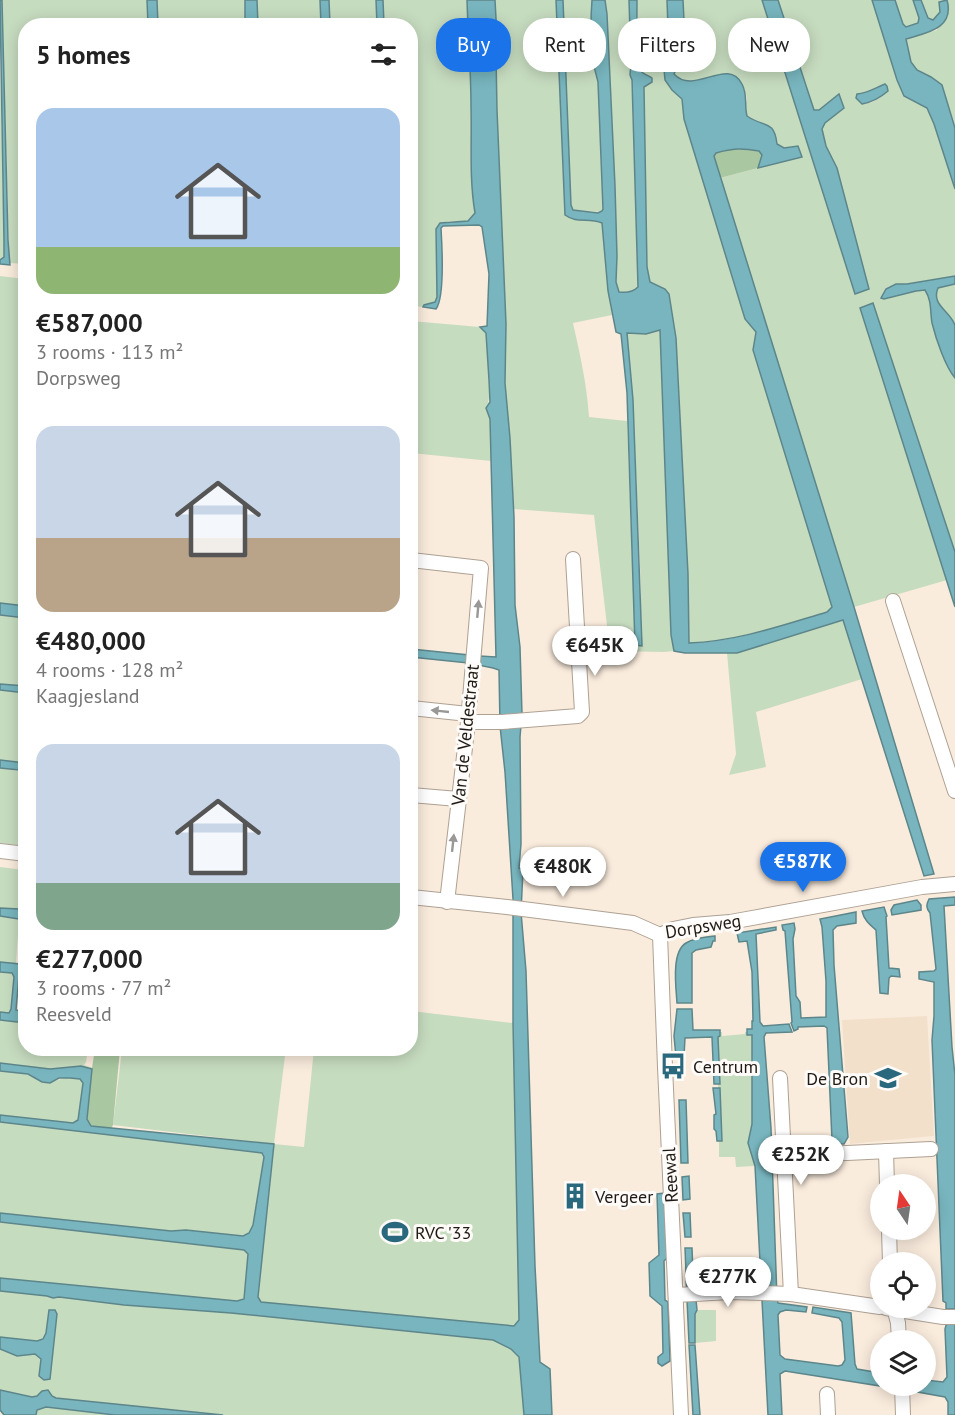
<!DOCTYPE html>
<meta charset="utf-8">
<style>
body{margin:0;font-family:"PT Sans",sans-serif;background:#f2f2f2;color:#222;height:100vh;display:flex;flex-direction:column;font-size:22px;white-space:nowrap}
*{box-sizing:border-box;margin:0}
p{font-size:20px;color:#767676}
.icon{flex:none;width:33px;height:33px;fill:none;stroke:currentColor;stroke-width:2;stroke-linecap:round;stroke-linejoin:round}
.map{position:relative;flex:1;overflow:hidden}
.sheet{position:absolute;left:18px;top:18px;width:400px;height:1038px;display:flex;flex-direction:column;background:#fff;border-radius:24px;box-shadow:0 3px 15px #0003}
.sheet>*{flex:none}
.top-card{position:absolute;left:436px;top:18px;width:428px;height:54px;display:flex;gap:12px}
.needle{width:39px;rotate:347deg}
.controls{position:absolute;left:870px;top:1174px;display:grid;gap:12px}
.controls a{display:grid;place-items:center;width:66px;height:66px;border-radius:50%;background:#fff;box-shadow:0 3px 15px #0003;font-size:30px}
.price{position:absolute;translate:-50% -51px;padding:0 14px;border-radius:21px;background:#fff;color:#222;font-size:20px;line-height:39px;filter:drop-shadow(0 2px 3px #0008)}
.price::after{content:'';position:absolute;left:50%;top:36px;width:18px;height:14px;margin-left:-9px;background:inherit;clip-path:polygon(0 0,100% 0,50% 100%)}
.price.current{background:#1a73e8;color:#fff}
ul{padding:0;list-style:none}
li{display:grid;align-content:center;gap:12px;height:318px;padding:0 18px}
li span{display:grid;place-items:center;height:186px;border-radius:18px;color:#555}
li>.icon{margin-inline-start:auto}
span .icon{width:108px;height:108px;fill:#fffc;stroke-width:1}
li b{font-size:26px}
h2{display:flex;justify-content:space-between;align-items:center;height:72px;padding:0 18px;font-size:26px}
.pill{padding:0 21px;border-radius:24px;background:#fff;box-shadow:0 3px 15px #0003;font-size:21px;line-height:54px}
.pill.current{background:#1a73e8;color:#fff}
.map>svg:first-child{display:block}
.built{fill:#f3e0cb}
.green{fill:#c6dcbf;fill-rule:evenodd}
.forest{fill:#a9c8a1}
.water{fill:#78b5be;stroke:#5d868b;stroke-width:1.5}
.lines{fill:none;stroke-linecap:round;stroke-linejoin:round}
.minor-casing{stroke:#aea193;stroke-width:16}
.minor{stroke:#fff;stroke-width:14}
.oneway{fill:#9a9896}
.labels{text-anchor:middle;dominant-baseline:central;stroke-width:6;stroke-linejoin:round;paint-order:stroke}
.street-label{font-size:18px;fill:#1f1a15;stroke:#fefbf8}
.poi-label{font-size:18px;fill:#1f1a15;stroke:#fefbf8;text-anchor:start}
</style>
<div class="map">
<svg width="955" height="1415" viewBox="0 0 955 1415">
<rect width="100%" height="100%" fill="#faecdd"/>
<!-- built -->
<path class="built" d="M927,1016l7,120 -84,8 -8,-124z"/>
<!-- green -->
<g class="green">
<path d="M2,0h145l1,25 -122,1 -1,238 -15,-1 -1,-7z"/>
<path d="M157,0h88v25h-87z"/>
<path d="M257,0h63l1,25h-63z"/>
<path d="M329,0h47l1,25h-47z"/>
<path d="M383,0h84c1,36 4,71 4,107 1,35 -2,71 4,106l-7,8h-20l-12,8 1,68 -2,5 -11,3 -1,2 -10,-1 1,-2 -3,-3v-275l-27,-1z"/>
<path d="M495,0h61l9,215c12,9 24,2 37,8l6,68 4,24 -39,8c7,31 14,62 16,94l38,4 8,223 6,2v-56l-8,-190 -6,-68 9,1 24,-3 11,305 3,16 -10,1 -54,-1 -16,-136 -81,-6 -3,-71 -5,-55 1,-59 -9,-214 -1,-54 1,-19z"/>
<path d="M563,0h29c-2,27 -2,56 6,82l5,127 -2,3 -28,-2 -2,-5z"/>
<path d="M605,0h24l9,287c-5,5 -12,5 -19,5l-3,-10 1,-26 -2,-70 -8,-172z"/>
<path d="M637,0h30l2,56 -5,13 8,21 10,9 2,20 61,200 11,13 -3,18 79,257 -5,5c-47,14 -89,29 -138,31l-1,-69 -12,-236 -11,-49 -15,-7 -3,-15 -3,-180 8,-5 -3,-7c-3,-1 -6,-1 -8,-4 -6,-7 -4,-59 -4,-71z"/>
<path d="M683,0h79l94,293 12,-4 -31,-121 -11,-22 -4,-17 3,-6 19,-15 -5,-14 -20,16h-5l-2,-3 -34,-107h94l25,80 7,16 23,12 7,16 21,65v87l-48,8h-11l-7,4 -5,11 32,-8 9,-1 6,16 1,16 20,53 3,3v174l-82,-248 -12,4 86,272 -93,27 -134,-429 81,-21 -3,-11 -14,2 -8,-4c-1,-24 -13,-17 -29,-28l-2,-8 2,-10 -4,-13 -18,-12c-15,4 -38,14 -51,1l2,-4 10,-7zM885,84l2,2 1,4c-8,8 -19,18 -30,11l-1,-7c11,-1 18,-6 28,-10z"/>
<path d="M895,0h18l6,18 -1,5 -12,4 -3,-3z"/>
<path d="M921,0h34v128l-13,-43 -11,-8 -14,-6 -6,-9 -5,-23 31,-9 3,-18 -7,8 -5,-2z"/>
<path d="M0,59l4,183v16l-4,2z"/>
<path d="M0,276l25,3v327l-25,-3z"/>
<path d="M955,284v41c-3,-4 -6,-9 -10,-13 -6,-8 -11,-13 -8,-24z"/>
<path d="M411,321l69,6 6,6c1,16 8,63 0,75l4,11 1,42 -80,-8z"/>
<path d="M0,615l25,3v68l-25,-2z"/>
<path d="M843,620l19,59 -106,33 10,55 -37,8 7,-21 -9,-101h10z"/>
<path d="M0,690l25,3v70l-25,-3z"/>
<path d="M0,768l23,4 -3,38 5,-26v62l-25,-3z"/>
<path d="M0,867l24,3 -4,40 -20,-2z"/>
<path d="M0,916l19,4 -3,44 -16,-2z"/>
<path d="M0,972l12,1 2,4 -3,32 -2,4 -9,-1z"/>
<path d="M411,1011l102,12 6,297 -4,6 -254,-24 -3,-5 16,-153 -161,-19 9,-76 105,-1 58,8 -11,88 30,3 10,-98 97,-1z"/>
<path d="M0,1020l25,3 1,25 62,1 -2,13 -2,3 6,2 -1,2 -8,-3 -31,3 -50,-6z"/>
<path d="M720,1032h2v4l23,-2v-2h2v3l5,-1v90l-4,19 7,23 -19,1 -1,-10h-16v-16l3,-1 -2,-51 -2,-1v-4l2,-1 -2,-47 2,-1z"/>
<path d="M0,1071c9,1 20,1 29,4 6,2 11,7 18,7 11,1 24,-11 36,0l-5,39 -5,3 -73,-9z"/>
<path d="M0,1122l262,31 2,4 -11,68 -4,8c-14,6 -29,0 -44,-1 -11,-2 -23,-2 -34,-1l-171,-18z"/>
<path d="M0,1222l244,28 4,3 -4,46 -7,2 -237,-23z"/>
<path d="M0,1291l47,5 6,2 6,-1 65,8 107,8 262,27 18,9 8,8 5,58h-301l-167,-17 -4,-2 -20,1 -32,-7v-41l17,7 18,-2 6,5 9,19 7,-64 -1,-3 -6,-1 -4,23 -3,6 -6,2 -37,-4z"/>
<path d="M697,1310h19v31l-21,2v-29z"/>
<path d="M46,1407l69,8h-79l1,-5z"/>
</g>
<!-- forest -->
<g class="forest">
<path d="M742,148l17,3 3,4 -4,13 -38,10 -6,-22 2,-3 11,-3z"/>
<path d="M95,1049h25l-7,76 -2,4 -20,-3 -4,-7 5,-49 -3,-1 1,-2 2,1z"/>
</g>
<!-- water -->
<g class="water">
<path d="M0,0h2l6,240 2,25 -10,-1v-4l4,-3v-15z"/>
<path d="M147,0h10l1,25h-10z"/>
<path d="M245,0h12l1,25h-13z"/>
<path d="M320,0h9l1,25h-9z"/>
<path d="M376,0h7l1,25h-7z"/>
<path d="M467,0h28l2,37 -1,19 1,54 9,214 -1,59 5,55 4,79 1,88 5,42 2,67 -2,23 1,107 -2,24 4,2 -2,42 5,59 9,295 5,96 10,7 2,46h-28l-5,-58 -8,-8 -18,-9 -262,-27 -107,-8 -65,-8 -6,1 -6,-2 -47,-5v-13l237,23 7,-2 4,-45 -4,-4 -244,-28v-9l171,18 15,-1 57,6 6,-3 4,-8 11,-68 -2,-4 -262,-31v-7l73,8 5,-3 5,-37 -3,-4 -10,-1h-11l-9,5 -8,-1 -14,-8 -28,-3v-8l50,6 31,-3 11,3 -5,50 4,7 183,18 -16,153 3,5 253,24 5,-6 -6,-297v-124l-8,-127 -5,-46 -1,-56 -6,-2 -15,-3 2,-9 16,1 -6,-238 -4,-11 4,-6 -1,-22 -3,-47 -6,-6 7,-1 2,-52 -7,-47 -3,-2 -36,1 -2,2c1,17 4,69 -5,81l-13,-2 1,-2 11,-3 2,-5 -1,-68 4,-6 28,-2 7,-8c-6,-35 -3,-71 -4,-106 0,-36 -3,-71 -4,-107z"/>
<path d="M556,0h7l8,205 2,5 25,3 4,-2 1,-2 -5,-127c-8,-26 -8,-55 -6,-82h13l2,14 8,172 2,70 -1,26 3,10c7,1 14,0 19,-5l-6,-207 -2,-5 1,-12 -2,-63h8c0,13 -1,62 3,70 2,4 8,5 12,8v4l-8,5 3,180 3,15 15,7 4,5 7,44 12,236 1,69c49,-2 91,-17 138,-31l5,-5 -79,-257 3,-18 -11,-13 -61,-200 -2,-20 -10,-9 -7,-10 -1,-11 5,-13 -2,-56h16l3,63 -10,7 -2,4c20,22 54,-18 68,10 6,11 2,21 5,32 17,12 27,3 30,28l7,4 14,-2 4,11 -44,11 4,-13 -3,-4c-17,-3 -26,-3 -43,2l-2,3 140,451 80,267 -10,2 -81,-256 -106,33h-52l-11,-2 -3,-16 -11,-305 -14,4 -19,-1 6,67 9,246 -7,-1 -8,-252 -6,-59 -5,-2 -8,-41 -6,-68c-13,-6 -25,1 -37,-8z"/>
<path d="M762,0h16l36,110h5l20,-16 5,14 -19,15 -3,6 4,17 11,22 32,121 -14,5z"/>
<path d="M872,0h23l8,24 3,3 12,-4 1,-5 -6,-18h8l7,18 5,2 7,-8 -1,-10 8,-2c8,29 -21,33 -41,39l5,23 6,8 14,7 11,8 13,43v61l-21,-65 -7,-16 -23,-12 -7,-16z"/>
<path d="M885,84l2,2 1,5c-8,7 -15,11 -26,13l-6,-6 1,-4c11,-1 18,-6 28,-10z"/>
<path d="M955,276v8l-17,4c-7,17 11,22 17,37 0,7 0,42 0,53 -10,-12 -19,-39 -23,-55 -2,-11 0,-22 -7,-33l-9,1 -32,8 -3,-1 5,-9 10,-5h11z"/>
<path d="M873,303l82,249v55l-95,-299z"/>
<path d="M0,603l25,3v12l-25,-3z"/>
<path d="M411,649l58,6 -1,8 -57,-6z"/>
<path d="M0,684l25,2v7l-25,-3z"/>
<path d="M0,760l25,3v21l-6,34 4,-46 -4,-2 -19,-2z"/>
<path d="M955,897v8l-11,1 8,141 3,28v234h-9v-6l-3,-2 -11,-261 2,-24v-34l-15,-3v-7l15,-1 2,-2 -6,-56c-4,-5 -4,-8 -1,-14z"/>
<path d="M917,900l4,5v5l-29,5 -1,-5 3,-5z"/>
<path d="M884,907l3,9 -1,1 3,51 10,1 1,8 -9,-1 -2,2 -1,16 -8,-1 -4,-63c-7,-6 -12,-10 -14,-19z"/>
<path d="M0,908l19,1 2,3h4v8l-25,-4z"/>
<path d="M856,912v11l-19,3 -4,4 1,35 14,172 -4,7h-8l-4,-4 -5,-112 -3,-2 -26,1v2l-4,2 -3,-8 1,-1 -7,-91 -2,-1 -1,-5 12,-2 1,6 -2,10 3,57 4,6 1,16 25,-1v-36l-4,-54 -2,-8z"/>
<path d="M776,927v3l-20,4 4,88 3,4 26,-2 3,8 -26,1 -2,4 7,91 6,171 1,4 29,4 -1,5 -20,-2 -6,2 -2,3 2,40 5,4 53,7 4,-1 3,-5 -3,-38 -3,-4 -27,-5 1,-6 38,6 4,51 2,5 23,4v13h13v2l-108,-17 -5,3 2,41h-14l-13,-249 -7,-23 4,-19v-89h-5v-6h5v-8h1l-1,-49 -5,-31 -8,1 -2,-9z"/>
<path d="M715,936v5h-2l-2,6 -15,3 -4,3v50h-15c-1,-16 -6,-51 9,-60 8,-5 19,-6 29,-7z"/>
<path d="M0,962l20,2 -4,46 9,2v11l-25,-3v-8l9,1 2,-4 3,-32 -2,-4 -12,-1z"/>
<path d="M677,1009h15l1,21h27v6l-2,1 2,47h-6l-2,-47 -27,1 -1,18 -8,1 -2,-21z"/>
<path d="M713,1088h7l2,53h-5l-1,-10 -2,-2v-14l2,-1z"/>
<path d="M679,1100h7l2,63h-7z"/>
<path d="M689,1176l1,23 -7,1 -1,-23z"/>
<path d="M664,1193l3,65 -3,3 1,39 3,2 2,59 -8,5 -4,-3v-6l5,-4 -1,-47 -12,-10 -1,-33 10,-8 -2,-61z"/>
<path d="M683,1213h7l1,24h-6z"/>
<path d="M685,1248h7l1,25h-7z"/>
<path d="M686,1278h8l3,32 -2,4v29h-6z"/>
<path d="M49,1310h6l2,4 -7,65 -6,1 -5,-4 2,-17 -6,-5 -18,2 -17,-7v-12l37,4 6,-2 3,-6z"/>
<path d="M955,1321v94h-7v-13l-3,-5 -33,-6 -1,-5h15v-6l17,2 4,-5 -2,-48 2,-7z"/>
<path d="M689,1345h6l5,70h-7z"/>
<path d="M0,1390l32,7 5,-1 5,-5 6,-1 4,6 4,2 167,17h-108l-69,-8 -9,3 -1,5h-32l-4,-5z"/>
</g>
<g class="lines">
<!-- minor casing -->
<g class="minor-casing">
<g id="minor">
<path d="M411,560l70,8 -13,154 -21,180"/>
<path d="M893,601l62,190"/>
<path d="M411,708l57,6"/>
<path d="M468,722h34l76,-6 4,-4 -9,-153"/>
<path d="M411,795l47,4"/>
<path d="M0,851l26,3"/>
<path d="M411,897l96,10 126,16 27,12 13,-6 20,-4 37,-3 192,-35 33,-3"/>
<path d="M660,935l5,132 16,348"/>
<path d="M780,1078l11,216"/>
<path d="M886,1151l1,34"/>
<path d="M784,1156l147,-7"/>
<path d="M889,1230l1,33"/>
<path d="M676,1295l54,-3 61,2 89,13"/>
<path d="M886,1308l57,9h12"/>
<path d="M894,1308l4,15 1,18"/>
<path d="M902,1386l1,29"/>
<path d="M827,1394l1,21"/>
</g>
</g>
<!-- minor -->
<use href="#minor" class="minor"/>
</g>
<!-- one-way arrows -->
<defs><path id="oneway-solid" d="M-6-.8H1V-3.2L6.5 0L1 3.2V.8H-6Z" transform="scale(1.5)"/></defs>
<g class="oneway">
<use href="#oneway-solid" transform="translate(478 609) rotate(-85)"/>
<use href="#oneway-solid" transform="translate(440 711) rotate(-174)"/>
<use href="#oneway-solid" transform="translate(453 843) rotate(-84)"/>
</g>
<!-- icons -->
<defs>
<g id="bus-bare" transform="scale(2.07)"><path d="M-5-6H5V4H4V6H2V4H-2V6H-4V4H-5ZM-3.5-4V0h7V-4ZM-3.5 1.2v1.5H-2V1.2ZM2 1.2v1.5H3.5V1.2Z" fill="#2a687e" stroke="#fefbf8" stroke-width="2.5" paint-order="stroke"/></g>
<g id="school-bare" transform="scale(2.07)"><path d="M0-5L7-2L0 1L-7-2ZM-4 1L0 2.5L4 1V4Q0 6-4 4Z" fill="#2a687e" stroke="#fefbf8" stroke-width="2.5" paint-order="stroke"/></g>
<g id="building-bare" transform="scale(2.07)"><path d="M-4-6H4V6H1V3H-1V6H-4ZM-2.5-4.3h1.7v1.8h-1.7ZM.8-4.3h1.7v1.8H.8ZM-2.5-1h1.7V.8h-1.7ZM.8-1h1.7V.8H.8Z" fill="#2a687e" stroke="#fefbf8" stroke-width="2.5" paint-order="stroke"/></g>
<g id="stadium-bare" transform="scale(2.07)"><path d="M0-5a6.5 5 0 1 0 0 10a6.5 5 0 1 0 0-10ZM-3.5-1.8h7v3.6h-7Z" fill="#2a687e" stroke="#fefbf8" stroke-width="2.5" paint-order="stroke"/></g>
</defs>
<g fill-rule="evenodd">
<use href="#bus-bare" x="673" y="1066"/>
<use href="#school-bare" x="888" y="1078"/>
<use href="#building-bare" x="575" y="1196"/>
<use href="#stadium-bare" x="395" y="1232"/>
</g>
<g class="labels">
<!-- street labels -->
<g class="street-label">
<text transform="translate(465 735) rotate(-84)">Van de Veldestraat</text>
<text transform="translate(703 926) rotate(-9)">Dorpsweg</text>
<text transform="translate(670 1175) rotate(-93)">Reewal</text>
</g>
<!-- poi labels -->
<g class="poi-label">
<text x="693" y="1066">Centrum</text>
<text x="868" y="1078" text-anchor="end">De Bron</text>
<text x="595" y="1196">Vergeer</text>
<text x="415" y="1232">RVC '33</text>
</g>
</g>
</svg>
<div class="controls">
<a><svg class="needle" viewBox="-14 -14 28 28"><path d="M0-13l5 13h-10z" fill="#e53935"/><path d="M0 13l5-13h-10z" fill="#767676"/></svg></a>
<a><svg class="icon" aria-label="locate" viewBox="0 0 24 24"><circle cx="12" cy="12" r="6"/><path d="M12 2v4M12 18v4M2 12h4M18 12h4"/></svg></a>
<a><svg class="icon" aria-label="layers" viewBox="0 0 24 24"><path d="M12 4l9 5-9 5-9-5zM3 14l9 5 9-5"/></svg></a>
</div>
<b class="price" style="left:595px;top:677px">€645K</b>
<b class="price current" style="left:803px;top:893px">€587K</b>
<b class="price" style="left:563px;top:898px">€480K</b>
<b class="price" style="left:801px;top:1186px">€252K</b>
<b class="price" style="left:728px;top:1308px">€277K</b>
<div class="top-card">
<a class="pill current">Buy</a>
<a class="pill">Rent</a>
<a class="pill">Filters</a>
<a class="pill">New</a>
</div>
<section class="sheet">
<h2>5 homes<svg class="icon" aria-label="filters" viewBox="0 0 24 24"><path d="M4 7h16M4 17h16"/><circle cx="9" cy="7" r="2"/><circle cx="15" cy="17" r="2"/></svg></h2>
<ul>
<li><span style="background:linear-gradient(#a9c7e8 75%,#8fb573 0)"><svg class="icon" aria-label="home" viewBox="0 0 24 24"><path d="M3 11l9-7 9 7M6 9v11h12V9"/></svg></span><div><b>€587,000</b><p>3 rooms · 113 m²</p><p>Dorpsweg</p></div></li>
<li><span style="background:linear-gradient(#c9d6e8 60%,#b9a48a 0)"><svg class="icon" aria-label="home" viewBox="0 0 24 24"><path d="M3 11l9-7 9 7M6 9v11h12V9"/></svg></span><div><b>€480,000</b><p>4 rooms · 128 m²</p><p>Kaagjesland</p></div></li>
<li><span style="background:linear-gradient(#c9d6e8 75%,#7fa58c 0)"><svg class="icon" aria-label="home" viewBox="0 0 24 24"><path d="M3 11l9-7 9 7M6 9v11h12V9"/></svg></span><div><b>€277,000</b><p>3 rooms · 77 m²</p><p>Reesveld</p></div></li>
</ul>
</section>
</div>
